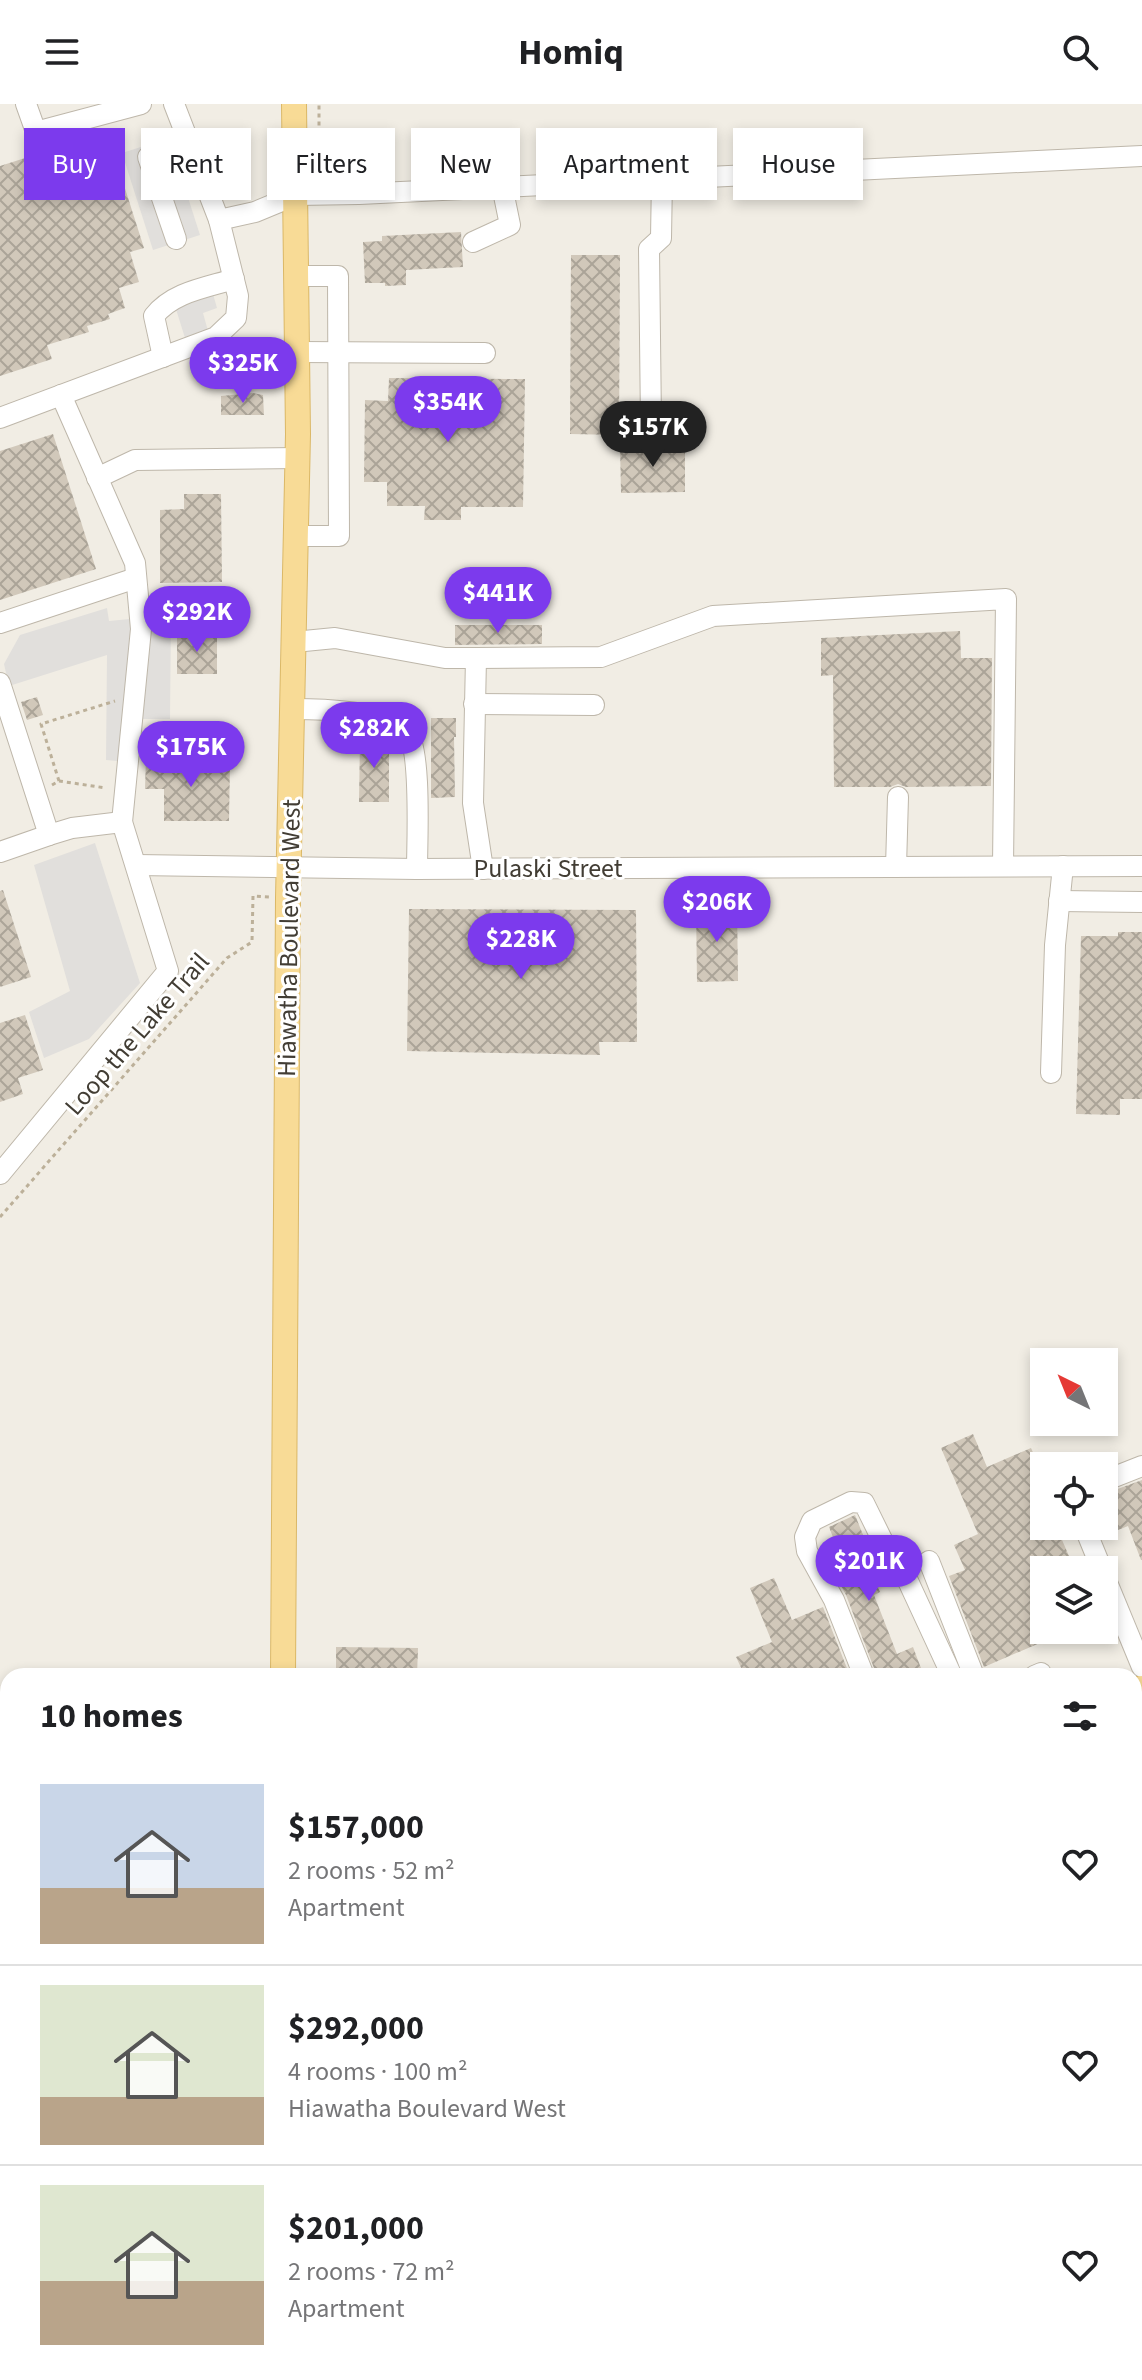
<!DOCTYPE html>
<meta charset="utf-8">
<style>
body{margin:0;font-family:"Source Sans 3",sans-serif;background:#f6f6f6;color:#202124;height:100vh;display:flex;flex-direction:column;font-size:30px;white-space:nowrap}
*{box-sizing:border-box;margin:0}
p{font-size:26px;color:#757577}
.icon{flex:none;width:44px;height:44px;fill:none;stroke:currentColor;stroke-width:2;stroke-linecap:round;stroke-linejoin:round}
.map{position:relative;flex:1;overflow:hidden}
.side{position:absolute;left:0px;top:1564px;width:1142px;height:712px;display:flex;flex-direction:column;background:#fff;border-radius:24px 24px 0 0;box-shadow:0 4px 12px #0003}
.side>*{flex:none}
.top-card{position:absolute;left:24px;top:24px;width:1094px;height:72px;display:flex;gap:16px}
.needle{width:52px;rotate:317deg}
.controls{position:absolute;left:1030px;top:1244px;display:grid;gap:16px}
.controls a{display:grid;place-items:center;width:88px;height:88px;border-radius:0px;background:#fff;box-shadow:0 4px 12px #0003;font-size:40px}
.price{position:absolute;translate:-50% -68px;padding:0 18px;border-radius:28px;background:#7c3aed;color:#fff;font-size:26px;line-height:52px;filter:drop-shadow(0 2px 4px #0008)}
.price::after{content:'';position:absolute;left:50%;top:48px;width:24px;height:18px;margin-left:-12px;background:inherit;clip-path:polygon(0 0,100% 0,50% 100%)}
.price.on{background:#222;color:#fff}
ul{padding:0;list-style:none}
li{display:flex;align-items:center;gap:24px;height:200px;padding:0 40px}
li+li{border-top:2px solid #e0e0e0}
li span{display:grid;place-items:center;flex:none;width:224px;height:160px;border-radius:0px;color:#555}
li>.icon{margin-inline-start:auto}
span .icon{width:96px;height:96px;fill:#fffc;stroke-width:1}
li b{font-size:34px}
h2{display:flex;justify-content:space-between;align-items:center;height:96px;padding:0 40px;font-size:34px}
.tag{padding:0 28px;border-radius:0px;background:#fff;box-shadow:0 4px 12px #0003;font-size:28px;line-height:72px}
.tag.on{background:#7c3aed;color:#fff}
header{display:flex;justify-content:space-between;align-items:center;height:104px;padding:0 40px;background:#fff;font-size:36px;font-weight:700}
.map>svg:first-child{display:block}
.parking{fill:#e1dfdc}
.building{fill:url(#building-cross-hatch)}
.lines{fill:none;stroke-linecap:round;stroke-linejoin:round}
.minor-casing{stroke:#beb7aa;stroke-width:22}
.major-casing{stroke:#dbb867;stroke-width:26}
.highway-casing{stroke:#d39a3c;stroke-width:30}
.path{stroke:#bcb099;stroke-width:3;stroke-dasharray:4 4;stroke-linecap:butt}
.minor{stroke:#fff;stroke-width:20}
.major{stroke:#f8db96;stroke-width:24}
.highway{stroke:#f5c66b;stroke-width:28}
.labels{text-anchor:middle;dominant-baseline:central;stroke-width:6;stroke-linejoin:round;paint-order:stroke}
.street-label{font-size:26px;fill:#423d34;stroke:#fff}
</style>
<header><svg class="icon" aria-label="menu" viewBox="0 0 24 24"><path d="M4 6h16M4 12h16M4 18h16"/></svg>Homiq<svg class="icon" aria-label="search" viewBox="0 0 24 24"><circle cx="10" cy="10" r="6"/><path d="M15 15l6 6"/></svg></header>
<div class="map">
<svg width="1142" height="2276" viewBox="0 0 1142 2276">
<defs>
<pattern id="building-cross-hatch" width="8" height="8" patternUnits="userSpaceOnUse" patternTransform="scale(2)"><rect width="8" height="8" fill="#d1c8ba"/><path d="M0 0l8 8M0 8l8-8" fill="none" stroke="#aba498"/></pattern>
</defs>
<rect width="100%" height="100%" fill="#f1ede4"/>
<!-- parking -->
<g class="parking">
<path d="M169,34l31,97 -47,15 -31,-97z"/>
<path d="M213,190l4,14 -14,5 5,18 -23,7 -10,-32z"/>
<path d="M107,504l2,13 62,-6 -1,104h-38l-4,43 -22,-2 1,-105 -98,31 -5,-22 16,-29z"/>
<path d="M95,739l45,140 -51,56 -45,19 -15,-46 41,-21 -36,-126z"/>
</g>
<!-- building -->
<g class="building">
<path d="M107,28l37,116 -14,4 9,30 -20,6 6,20 -17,6 2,5 -23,7 2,6 -42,13 5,14 -52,17v-210z"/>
<path d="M461,128l2,35 -57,3v15l-21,1v-3h-20l-2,-41 19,-1v-5z"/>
<path d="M571,151h49l-1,180 -49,-1z"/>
<path d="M389,274l136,1 -2,128h-62v13h-37l1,-14h-38v-24h-23l1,-82 23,1z"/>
<path d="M253,289l10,2 1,20h-43v-19z"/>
<path d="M53,330l43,135 -96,31v-149z"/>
<path d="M620,341h65v47l-64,1z"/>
<path d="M184,390h37l1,88 -62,1v-73l24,-1z"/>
<path d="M455,521h87v19l-87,1z"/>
<path d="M960,527l1,27h31l-1,128 -85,1 -8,-3 -8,3h-56l-1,-112 -12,1v-38z"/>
<rect x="177" y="530" width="40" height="40"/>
<path d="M37,593l6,18 -16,5 -6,-18z"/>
<path d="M431,614h25v19h-2l1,60 -24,1z"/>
<path d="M360,633h29v65h-30z"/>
<path d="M146,653h20v6h64l-1,58h-65v-32h-19z"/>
<path d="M3,786l28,87 -31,10v-96z"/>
<path d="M737,801l1,76 -41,1 -1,-76z"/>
<path d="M409,805l227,1 1,132h-38l1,13 -193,-4z"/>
<path d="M1118,828h24v167h-22v16l-44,-1 5,-178h37z"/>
<path d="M25,911l18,55 -25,8 5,16 -23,8v-79z"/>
<path d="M973,1330l14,33 44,-19 13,29v49h12l19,44h-31v60h26l-86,37 -35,-91 16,-6 -11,-25 24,-11 -37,-86z"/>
<path d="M1142,1376v80h-1l-13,-34 -20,8 -4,-10v-30z"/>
<path d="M855,1411l17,42 -5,2 13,33 -6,3 23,59 16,-7 11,29h-47l-31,-81 -12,-22 11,-5 -16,-41z"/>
<path d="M774,1474l18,42 31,-13 27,69h-105l-9,-19 36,-15 -22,-54z"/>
<path d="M336,1543l82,1 -1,28h-81z"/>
</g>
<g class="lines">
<!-- minor casing -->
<g class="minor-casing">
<g id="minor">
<path d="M26,0l10,28 105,-28"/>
<path d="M174,0l45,116 36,-8 41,-17 63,-1 783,-38"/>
<path d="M176,135l-28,-82 41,-15"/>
<path d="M473,138l37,-17 -8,-39"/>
<path d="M297,248l188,1"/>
<path d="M163,253l-9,-41c19,-24 51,-28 80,-37"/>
<path d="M61,291l74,168 6,66 -19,193"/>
<path d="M0,314l216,-81 20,-19 2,-22 -19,-76"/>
<path d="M651,320l-2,-175 12,-11 1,-60"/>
<path d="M97,374l38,-18 163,-2"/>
<path d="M296,432h43l-1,-260h-41"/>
<path d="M0,519l136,-45"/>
<path d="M294,538l41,-4 110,20h31l-3,145 10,66"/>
<path d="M476,554l125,-1 112,-41 293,-17 -3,267"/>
<path d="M0,579l49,152 23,-7 50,-6 46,149 -168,203"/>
<path d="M474,600l120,1"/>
<path d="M293,605c26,0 95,2 113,21 16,17 11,112 11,139"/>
<path d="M0,748l49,-17"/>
<path d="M136,761l281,4 725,-3"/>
<path d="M896,763l2,-70"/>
<path d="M1059,797l83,1"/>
<path d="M1051,969l4,-128 8,-79"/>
<path d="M1104,1377l38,-15"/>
<path d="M1084,1422l18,44"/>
<path d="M929,1457l45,115"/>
<path d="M1104,1471l38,92"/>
<path d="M864,1572l-30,-76 -27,-49 -2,-14 7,-16 39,-19 13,1 33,67 11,11 44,95"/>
<path d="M1034,1572l7,-3"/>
<path d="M0,1849h8"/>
</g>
</g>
<!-- major casing -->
<g class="major-casing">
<g id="major">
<path d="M283,1572l5,-778 10,-464 -4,-330"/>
<path d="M1134,1587l8,-3"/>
<path d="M0,2130l8,-3"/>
<path d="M285,2268v8"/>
</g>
</g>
<!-- highway casing -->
<g class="highway-casing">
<g id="highway">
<path d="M1134,1875l8,-7"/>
<path d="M1134,1926l8,-5"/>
<path d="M1134,2194l8,-3"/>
<path d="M616,2276l19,-8"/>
<path d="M868,2276l32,-8"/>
</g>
</g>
<!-- path -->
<g class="path">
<path d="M315,60l4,-5v-55"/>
<path d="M59,677l-18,-57 74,-23"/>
<path d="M52,681l7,-4 47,7"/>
<path d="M0,1113l227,-259 25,-16 1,-46 17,1"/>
</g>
<!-- minor -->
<use href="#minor" class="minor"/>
<!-- major -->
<use href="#major" class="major"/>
<!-- highway -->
<use href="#highway" class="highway"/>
</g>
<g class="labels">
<!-- street labels -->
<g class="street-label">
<text x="548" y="764">Pulaski Street</text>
<text transform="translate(289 834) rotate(-89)">Hiawatha Boulevard West</text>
<text transform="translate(137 930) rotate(-49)">Loop the Lake Trail</text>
</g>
</g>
</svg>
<div class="controls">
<a><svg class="needle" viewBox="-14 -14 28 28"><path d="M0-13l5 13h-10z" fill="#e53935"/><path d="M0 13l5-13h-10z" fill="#757577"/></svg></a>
<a><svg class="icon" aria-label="locate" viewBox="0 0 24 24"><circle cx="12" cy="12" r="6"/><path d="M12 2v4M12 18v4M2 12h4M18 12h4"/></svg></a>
<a><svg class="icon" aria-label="layers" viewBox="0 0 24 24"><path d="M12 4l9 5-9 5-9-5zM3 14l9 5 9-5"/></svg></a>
</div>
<b class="price" style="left:243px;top:301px">$325K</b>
<b class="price" style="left:448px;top:340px">$354K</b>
<b class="price on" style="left:653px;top:365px">$157K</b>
<b class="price" style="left:498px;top:531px">$441K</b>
<b class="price" style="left:197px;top:550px">$292K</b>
<b class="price" style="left:374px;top:666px">$282K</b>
<b class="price" style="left:191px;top:685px">$175K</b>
<b class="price" style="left:717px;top:840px">$206K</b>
<b class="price" style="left:521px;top:877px">$228K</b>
<b class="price" style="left:869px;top:1499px">$201K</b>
<div class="top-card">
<a class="tag on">Buy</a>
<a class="tag">Rent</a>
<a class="tag">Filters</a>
<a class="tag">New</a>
<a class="tag">Apartment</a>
<a class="tag">House</a>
</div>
<section class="side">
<h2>10 homes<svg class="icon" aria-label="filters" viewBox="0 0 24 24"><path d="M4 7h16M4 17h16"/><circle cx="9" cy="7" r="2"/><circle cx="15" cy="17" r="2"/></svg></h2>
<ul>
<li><span style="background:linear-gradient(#c9d6e8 65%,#b9a48a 0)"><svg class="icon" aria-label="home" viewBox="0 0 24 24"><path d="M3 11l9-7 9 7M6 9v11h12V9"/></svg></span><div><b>$157,000</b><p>2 rooms · 52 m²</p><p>Apartment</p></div><svg class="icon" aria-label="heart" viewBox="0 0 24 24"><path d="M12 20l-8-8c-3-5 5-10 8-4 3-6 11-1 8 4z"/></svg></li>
<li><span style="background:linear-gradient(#dfe7d0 70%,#b9a48a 0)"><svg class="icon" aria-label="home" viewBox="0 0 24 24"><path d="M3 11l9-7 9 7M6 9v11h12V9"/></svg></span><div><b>$292,000</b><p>4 rooms · 100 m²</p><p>Hiawatha Boulevard West</p></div><svg class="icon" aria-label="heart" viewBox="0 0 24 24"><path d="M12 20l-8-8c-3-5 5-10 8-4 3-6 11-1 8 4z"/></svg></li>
<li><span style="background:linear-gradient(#dfe7d0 60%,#b9a48a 0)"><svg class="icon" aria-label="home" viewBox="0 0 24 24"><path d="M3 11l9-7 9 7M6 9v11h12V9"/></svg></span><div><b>$201,000</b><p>2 rooms · 72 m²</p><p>Apartment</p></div><svg class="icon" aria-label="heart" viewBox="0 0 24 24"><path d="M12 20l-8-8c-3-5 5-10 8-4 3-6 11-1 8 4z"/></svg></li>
</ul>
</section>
</div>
